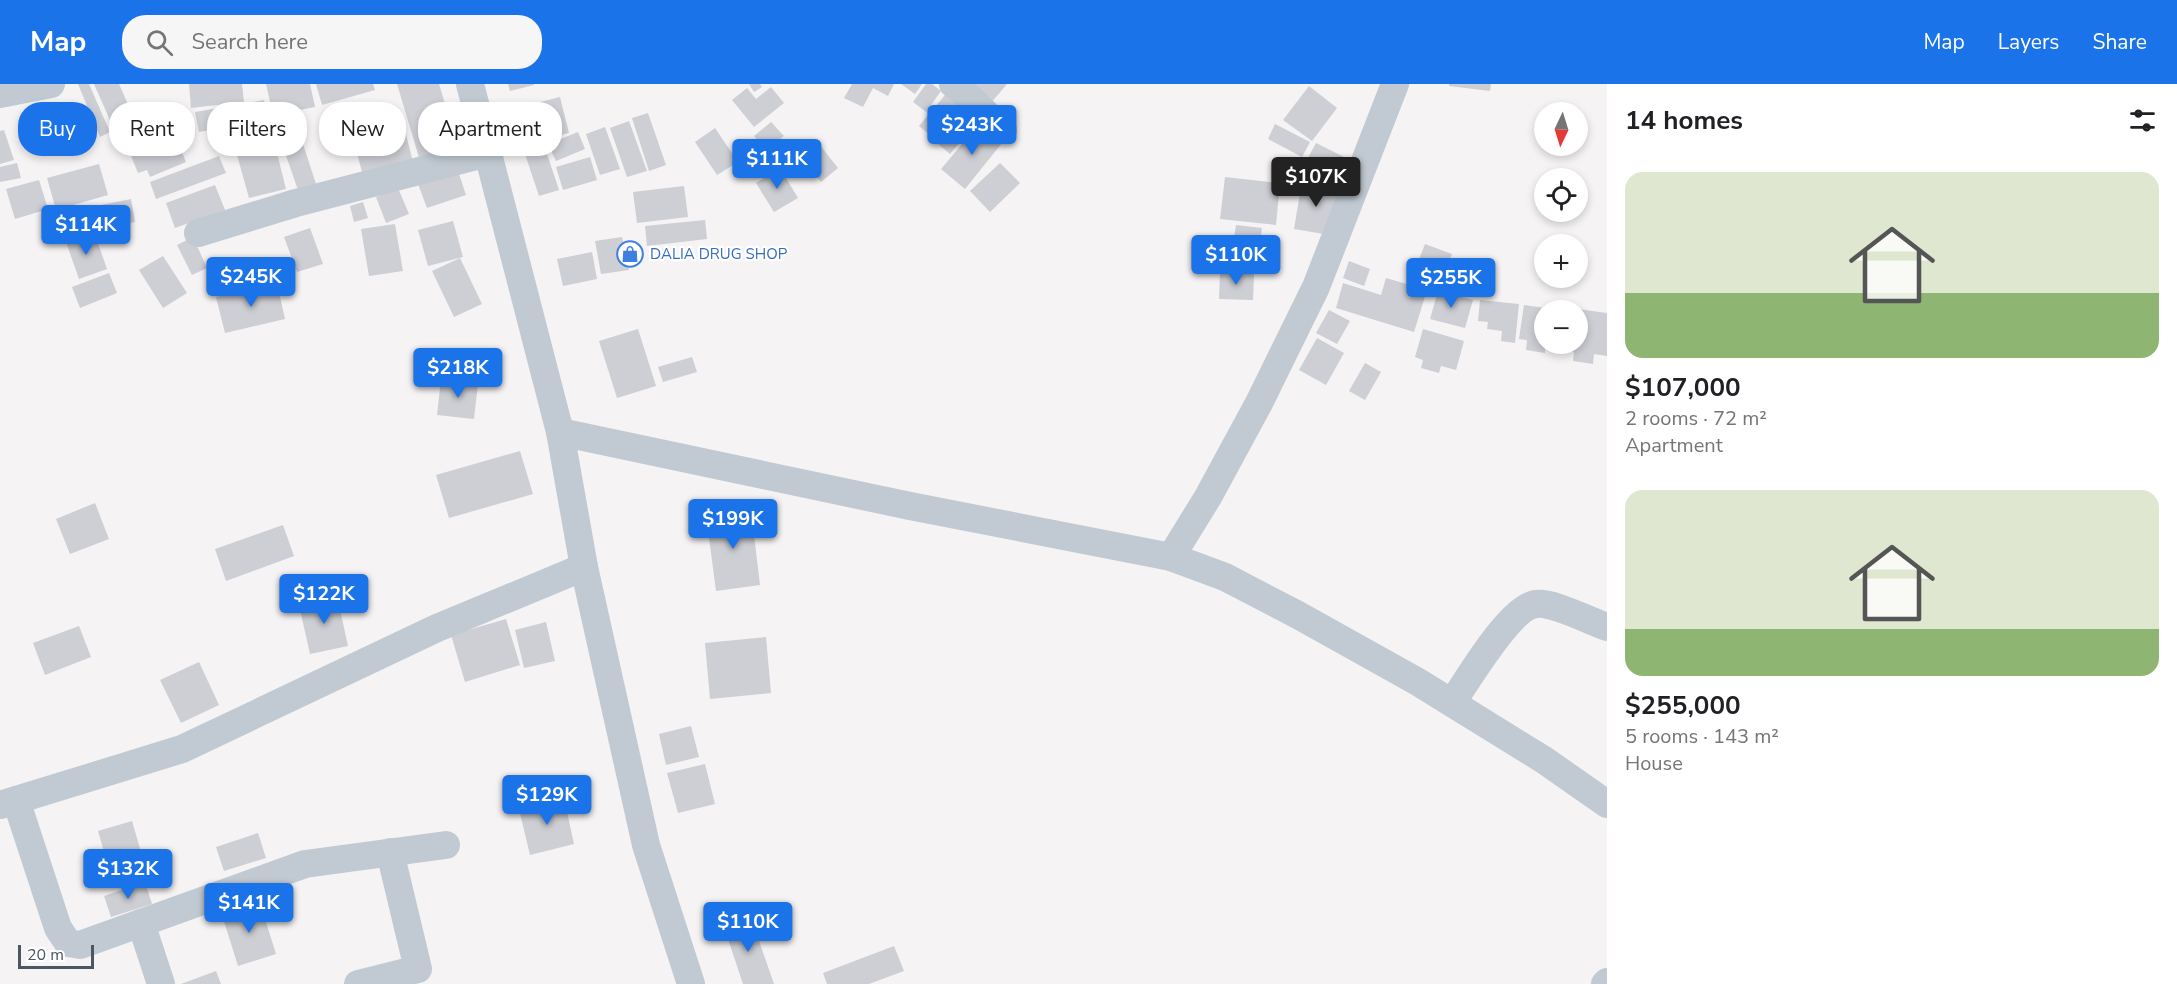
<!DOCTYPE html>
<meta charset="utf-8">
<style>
body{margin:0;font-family:"Nunito Sans",sans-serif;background:#f6f6f6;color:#202124;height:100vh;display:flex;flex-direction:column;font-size:22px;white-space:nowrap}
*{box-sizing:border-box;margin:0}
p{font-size:20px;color:#757577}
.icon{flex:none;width:33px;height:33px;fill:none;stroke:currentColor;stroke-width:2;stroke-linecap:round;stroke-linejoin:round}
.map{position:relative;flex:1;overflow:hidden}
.drawer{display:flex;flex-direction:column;background:#fff;width:570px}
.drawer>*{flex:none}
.guide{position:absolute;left:18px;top:18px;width:570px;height:54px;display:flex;gap:12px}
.needle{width:39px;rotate:184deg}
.buttons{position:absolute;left:1534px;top:18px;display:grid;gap:12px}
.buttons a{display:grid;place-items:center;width:54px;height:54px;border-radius:50%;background:#fff;box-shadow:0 3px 9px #0003;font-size:30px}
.scale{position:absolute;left:18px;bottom:15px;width:76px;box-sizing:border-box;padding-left:6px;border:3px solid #4a5661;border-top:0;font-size:16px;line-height:21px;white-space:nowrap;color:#4a5661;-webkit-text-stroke:4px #fff;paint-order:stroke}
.price{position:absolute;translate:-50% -51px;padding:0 14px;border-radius:6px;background:#1a73e8;color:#fff;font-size:20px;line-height:39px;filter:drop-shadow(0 2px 3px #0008)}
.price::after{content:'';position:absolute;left:50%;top:36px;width:18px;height:14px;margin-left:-9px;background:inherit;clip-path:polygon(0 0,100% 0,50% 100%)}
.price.selected{background:#222;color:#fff}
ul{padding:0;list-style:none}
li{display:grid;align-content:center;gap:12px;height:318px;padding:0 18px}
li span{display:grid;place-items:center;height:186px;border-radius:18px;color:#555}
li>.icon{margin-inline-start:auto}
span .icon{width:108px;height:108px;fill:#fffc;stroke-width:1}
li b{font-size:26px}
h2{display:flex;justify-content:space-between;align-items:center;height:72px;padding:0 18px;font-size:26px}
.tag{padding:0 21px;border-radius:24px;background:#fff;box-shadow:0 3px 9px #0003;font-size:21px;line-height:54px}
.tag.selected{background:#1a73e8;color:#fff}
header{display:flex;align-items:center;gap:36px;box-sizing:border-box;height:84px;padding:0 30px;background:#1a73e8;color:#fff}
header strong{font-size:28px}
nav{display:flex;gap:33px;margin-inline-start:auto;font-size:21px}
.search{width:420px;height:54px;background:#f6f6f6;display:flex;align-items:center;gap:15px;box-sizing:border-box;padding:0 21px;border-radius:24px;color:#757577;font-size:22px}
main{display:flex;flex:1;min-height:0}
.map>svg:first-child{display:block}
.building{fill:#cdcfd5}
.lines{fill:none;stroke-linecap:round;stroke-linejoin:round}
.minor{stroke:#c1cad2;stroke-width:28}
.labels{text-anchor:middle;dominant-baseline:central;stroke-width:4.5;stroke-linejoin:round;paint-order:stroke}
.shop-label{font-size:15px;fill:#366cbe;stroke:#fff;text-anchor:start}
</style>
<header>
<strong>Map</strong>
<div class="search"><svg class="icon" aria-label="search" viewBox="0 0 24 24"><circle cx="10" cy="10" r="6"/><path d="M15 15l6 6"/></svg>Search here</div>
<nav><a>Map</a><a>Layers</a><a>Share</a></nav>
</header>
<main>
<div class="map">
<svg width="1607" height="900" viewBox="0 0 1607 900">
<rect width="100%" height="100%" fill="#f5f3f3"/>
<!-- building -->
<g class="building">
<path d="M78,0h11l21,48 -10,5z"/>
<path d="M94,0h25l15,34 -21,9z"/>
<path d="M189,0h53l2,18 -53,6z"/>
<path d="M266,0h44l5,23 -42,8z"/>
<path d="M316,0h57l2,6 -53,15z"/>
<path d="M397,0h42l21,69 -39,11z"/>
<path d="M508,0h26v1l-24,6z"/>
<path d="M749,0h11l2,3 -8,5z"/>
<path d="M852,0h42l-6,12 -15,-8 -10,19 -19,-9z"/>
<path d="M901,0h21l-7,10z"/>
<path d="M926,0h6l9,7 -15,21 -13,-10z"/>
<path d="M968,0h39l-16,19z"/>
<path d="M1449,0h42l-1,7 -41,-5z"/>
<path d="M1309,2l28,22 -25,33 -29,-21z"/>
<path d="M771,3l13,16 -30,24 -22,-27 15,-12 9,11z"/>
<path d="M945,11l17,14 -26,31 -17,-14z"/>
<path d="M560,13l9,36 -40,10 -9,-36z"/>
<path d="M264,16l3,20 -68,12 -4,-20z"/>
<path d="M963,28l14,10 -27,32 -13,-11z"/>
<path d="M648,29l18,52 -17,6 -17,-53z"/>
<path d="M401,31l13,51 -50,13 -14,-51z"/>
<path d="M629,37l18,50 -20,6 -17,-49z"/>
<path d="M84,38l7,23 -39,11 -6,-23z"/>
<path d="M170,38l16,40 -36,15 -3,-7 -9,3 -9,-22 9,-3 -5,-11z"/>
<path d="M771,38l13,14 -18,14 -12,-14z"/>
<path d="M979,40l23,19 -37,46 -24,-20z"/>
<path d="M1275,40l35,18 -8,15 -34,-18z"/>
<path d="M605,43l15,42 -20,6 -14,-41z"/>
<path d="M715,44l23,34 -21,13 -22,-33z"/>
<path d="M4,46l10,30 -14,4v-33z"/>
<path d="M578,48l7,17 -29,12 -8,-17z"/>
<path d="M301,54l17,52 -18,6 -18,-52z"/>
<path d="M1316,59l38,19 -8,16 -38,-20z"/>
<path d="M819,60l19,24 -17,14 -19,-23z"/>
<path d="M275,61l11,44 -37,9 -12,-43z"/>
<path d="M544,61l15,45 -20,6 -15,-45z"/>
<path d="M219,72l7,17 -70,26 -6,-17z"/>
<path d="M590,73l7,23 -34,10 -7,-23z"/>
<path d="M17,79l4,15 -21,4v-15z"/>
<path d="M1000,79l20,20 -30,29 -20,-21z"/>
<path d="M99,80l9,31 -52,15 -9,-32z"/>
<path d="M780,84l18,30 -24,14 -18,-29z"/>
<path d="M458,87l8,24 -39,13 -9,-24z"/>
<path d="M1225,93l55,6 -4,42 -56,-6z"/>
<path d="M39,96l9,29 -33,10 -9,-30z"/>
<path d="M1302,97l36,7 -8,47 -36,-6z"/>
<path d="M215,101l10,25 -50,18 -9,-25z"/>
<path d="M684,102l4,31 -51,6 -4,-31z"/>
<path d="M398,104l11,26 -23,9 -10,-26z"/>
<path d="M131,115l4,23 -34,7 -5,-23z"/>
<path d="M363,118l5,16 -14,4 -4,-16z"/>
<path d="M705,136l2,19 -60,7 -2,-20z"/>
<path d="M453,137l10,36 -35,9 -10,-36z"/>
<path d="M395,140l8,47 -34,5 -8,-47z"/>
<path d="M1236,141l26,3 -2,14 -26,-4z"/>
<path d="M310,144l13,36 -26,8 -13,-35z"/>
<path d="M94,148l13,37 -28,10 -13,-37z"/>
<path d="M193,153l14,31 -15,7 -15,-30z"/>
<path d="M622,153l7,33 -28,4 -6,-33z"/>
<path d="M1425,160l27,10 -11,28 -27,-10z"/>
<path d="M592,168l5,27 -34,7 -6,-27z"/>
<path d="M163,172l24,37 -24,15 -24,-38z"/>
<path d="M460,174l22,46 -28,13 -22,-46z"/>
<path d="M1349,177l21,8 -6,17 -21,-8z"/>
<path d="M1220,188l34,2 -1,26 -34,-1z"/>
<path d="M109,189l8,20 -37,15 -8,-21z"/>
<path d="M1386,194l41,12 -13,42 -78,-24 7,-25 38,12z"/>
<path d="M277,199l8,36 -60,14 -9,-36z"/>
<path d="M1438,207l35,9 -8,28 -35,-9z"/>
<path d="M1480,216l39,4 -4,39 -14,-2 1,-10 -15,-2 1,-7 -10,-1z"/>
<path d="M1524,221l28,4 -7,1v43l-19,-3 1,-10 -8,-1z"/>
<path d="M1578,225l29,4v43l-13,-2 -1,10 -20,-3 1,-9 -16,-2 1,-6h19z"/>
<path d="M1329,226l21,11 -13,23 -21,-11z"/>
<path d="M638,245l18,57 -39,12 -18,-57z"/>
<path d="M1423,245l41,12 -8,29 -15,-4 -2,7 -18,-5 2,-8 -8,-3z"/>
<path d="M1317,254l27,15 -18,32 -27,-15z"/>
<path d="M692,273l5,15 -34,10 -5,-15z"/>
<path d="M1365,279l16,9 -16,28 -16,-9z"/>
<path d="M441,295l37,4 -4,36 -37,-4z"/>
<path d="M520,367l13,43 -84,24 -13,-43z"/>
<path d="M95,419l14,36 -39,15 -14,-35z"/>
<path d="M751,426l9,75 -44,6 -10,-76z"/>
<path d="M283,441l11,31 -68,25 -11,-32z"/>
<path d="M337,512l11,50 -38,8 -11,-49z"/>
<path d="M506,535l14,46 -55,17 -14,-47z"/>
<path d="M546,538l9,39 -31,7 -9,-38z"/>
<path d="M79,542l12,31 -46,18 -12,-32z"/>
<path d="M766,553l5,56 -61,6 -5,-56z"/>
<path d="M199,578l20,43 -38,18 -21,-43z"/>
<path d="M691,642l8,31 -33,8 -7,-31z"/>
<path d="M705,680l10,40 -37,9 -11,-40z"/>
<path d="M564,714l10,46 -44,11 -11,-46z"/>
<path d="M132,737l16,55 -34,10 -16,-55z"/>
<path d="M258,749l8,25 -42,13 -8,-24z"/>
<path d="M145,798l7,22 -41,13 -7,-21z"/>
<path d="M260,819l16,51 -38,12 -16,-51z"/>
<path d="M751,834l23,66h-31l-19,-57z"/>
<path d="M894,862l10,25 -35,13h-42l-4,-11z"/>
<path d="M216,887l5,13h-40z"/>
</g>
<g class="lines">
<!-- minor -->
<g class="minor">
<path d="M470,0l90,348 24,135 62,278 45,139"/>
<path d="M953,0l18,15 32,31"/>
<path d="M0,10l51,-10"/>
<path d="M198,149l98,-30 192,-50"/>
<path d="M560,348l350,74 261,51 54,20 73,38 120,67 126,78 63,44"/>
<path d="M1171,473l37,-60 51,-94 57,-116 79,-203"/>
<path d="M1452,619c15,-22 58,-96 84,-99 18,-2 53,17 71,23"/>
<path d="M16,716l42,128 10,15 12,2 225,-81 141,-19"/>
<path d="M0,721l182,-56 255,-121 147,-61"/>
<path d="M141,839l20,61"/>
<path d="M358,900l60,-15 -28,-117"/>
<path d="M1605,900l2,-2"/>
</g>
</g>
<!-- icons -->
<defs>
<g id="shop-ring" transform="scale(1.35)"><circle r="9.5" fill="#fff" stroke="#3f7fe0" stroke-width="1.5"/><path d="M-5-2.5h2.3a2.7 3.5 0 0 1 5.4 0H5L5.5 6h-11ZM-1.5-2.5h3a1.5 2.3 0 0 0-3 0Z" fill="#3f7fe0"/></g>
</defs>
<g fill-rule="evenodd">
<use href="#shop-ring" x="630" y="170"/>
</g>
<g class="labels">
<!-- shop labels -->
<g class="shop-label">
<text x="650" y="170">DALIA DRUG SHOP</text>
</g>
</g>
</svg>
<div class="buttons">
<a><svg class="needle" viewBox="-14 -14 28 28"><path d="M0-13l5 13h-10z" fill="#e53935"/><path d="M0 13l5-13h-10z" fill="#757577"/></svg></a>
<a><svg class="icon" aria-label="locate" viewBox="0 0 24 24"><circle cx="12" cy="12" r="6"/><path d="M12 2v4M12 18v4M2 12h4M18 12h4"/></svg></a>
<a>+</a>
<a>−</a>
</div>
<div class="scale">20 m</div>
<b class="price" style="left:972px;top:72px">$243K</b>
<b class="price" style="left:777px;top:106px">$111K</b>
<b class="price selected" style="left:1316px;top:124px">$107K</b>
<b class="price" style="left:86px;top:172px">$114K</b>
<b class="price" style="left:1236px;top:202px">$110K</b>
<b class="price" style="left:251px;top:224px">$245K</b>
<b class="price" style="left:1451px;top:225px">$255K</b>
<b class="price" style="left:458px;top:315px">$218K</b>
<b class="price" style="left:733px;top:466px">$199K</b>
<b class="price" style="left:324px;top:541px">$122K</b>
<b class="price" style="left:547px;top:742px">$129K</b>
<b class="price" style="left:128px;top:816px">$132K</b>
<b class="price" style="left:249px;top:850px">$141K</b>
<b class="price" style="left:748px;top:869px">$110K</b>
<div class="guide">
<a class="tag selected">Buy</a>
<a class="tag">Rent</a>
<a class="tag">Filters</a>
<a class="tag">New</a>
<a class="tag">Apartment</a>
</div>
</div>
<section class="drawer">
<h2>14 homes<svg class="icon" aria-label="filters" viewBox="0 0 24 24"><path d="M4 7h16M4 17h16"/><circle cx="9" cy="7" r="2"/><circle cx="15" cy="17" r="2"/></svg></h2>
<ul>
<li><span style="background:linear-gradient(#dfe7d0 65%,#8fb573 0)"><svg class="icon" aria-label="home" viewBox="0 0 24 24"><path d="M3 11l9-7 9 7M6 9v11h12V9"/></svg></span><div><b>$107,000</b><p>2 rooms · 72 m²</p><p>Apartment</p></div></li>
<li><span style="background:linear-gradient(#dfe7d0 75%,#8fb573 0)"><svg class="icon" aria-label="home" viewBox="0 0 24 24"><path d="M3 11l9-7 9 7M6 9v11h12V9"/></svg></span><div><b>$255,000</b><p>5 rooms · 143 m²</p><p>House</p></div></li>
</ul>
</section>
</main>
